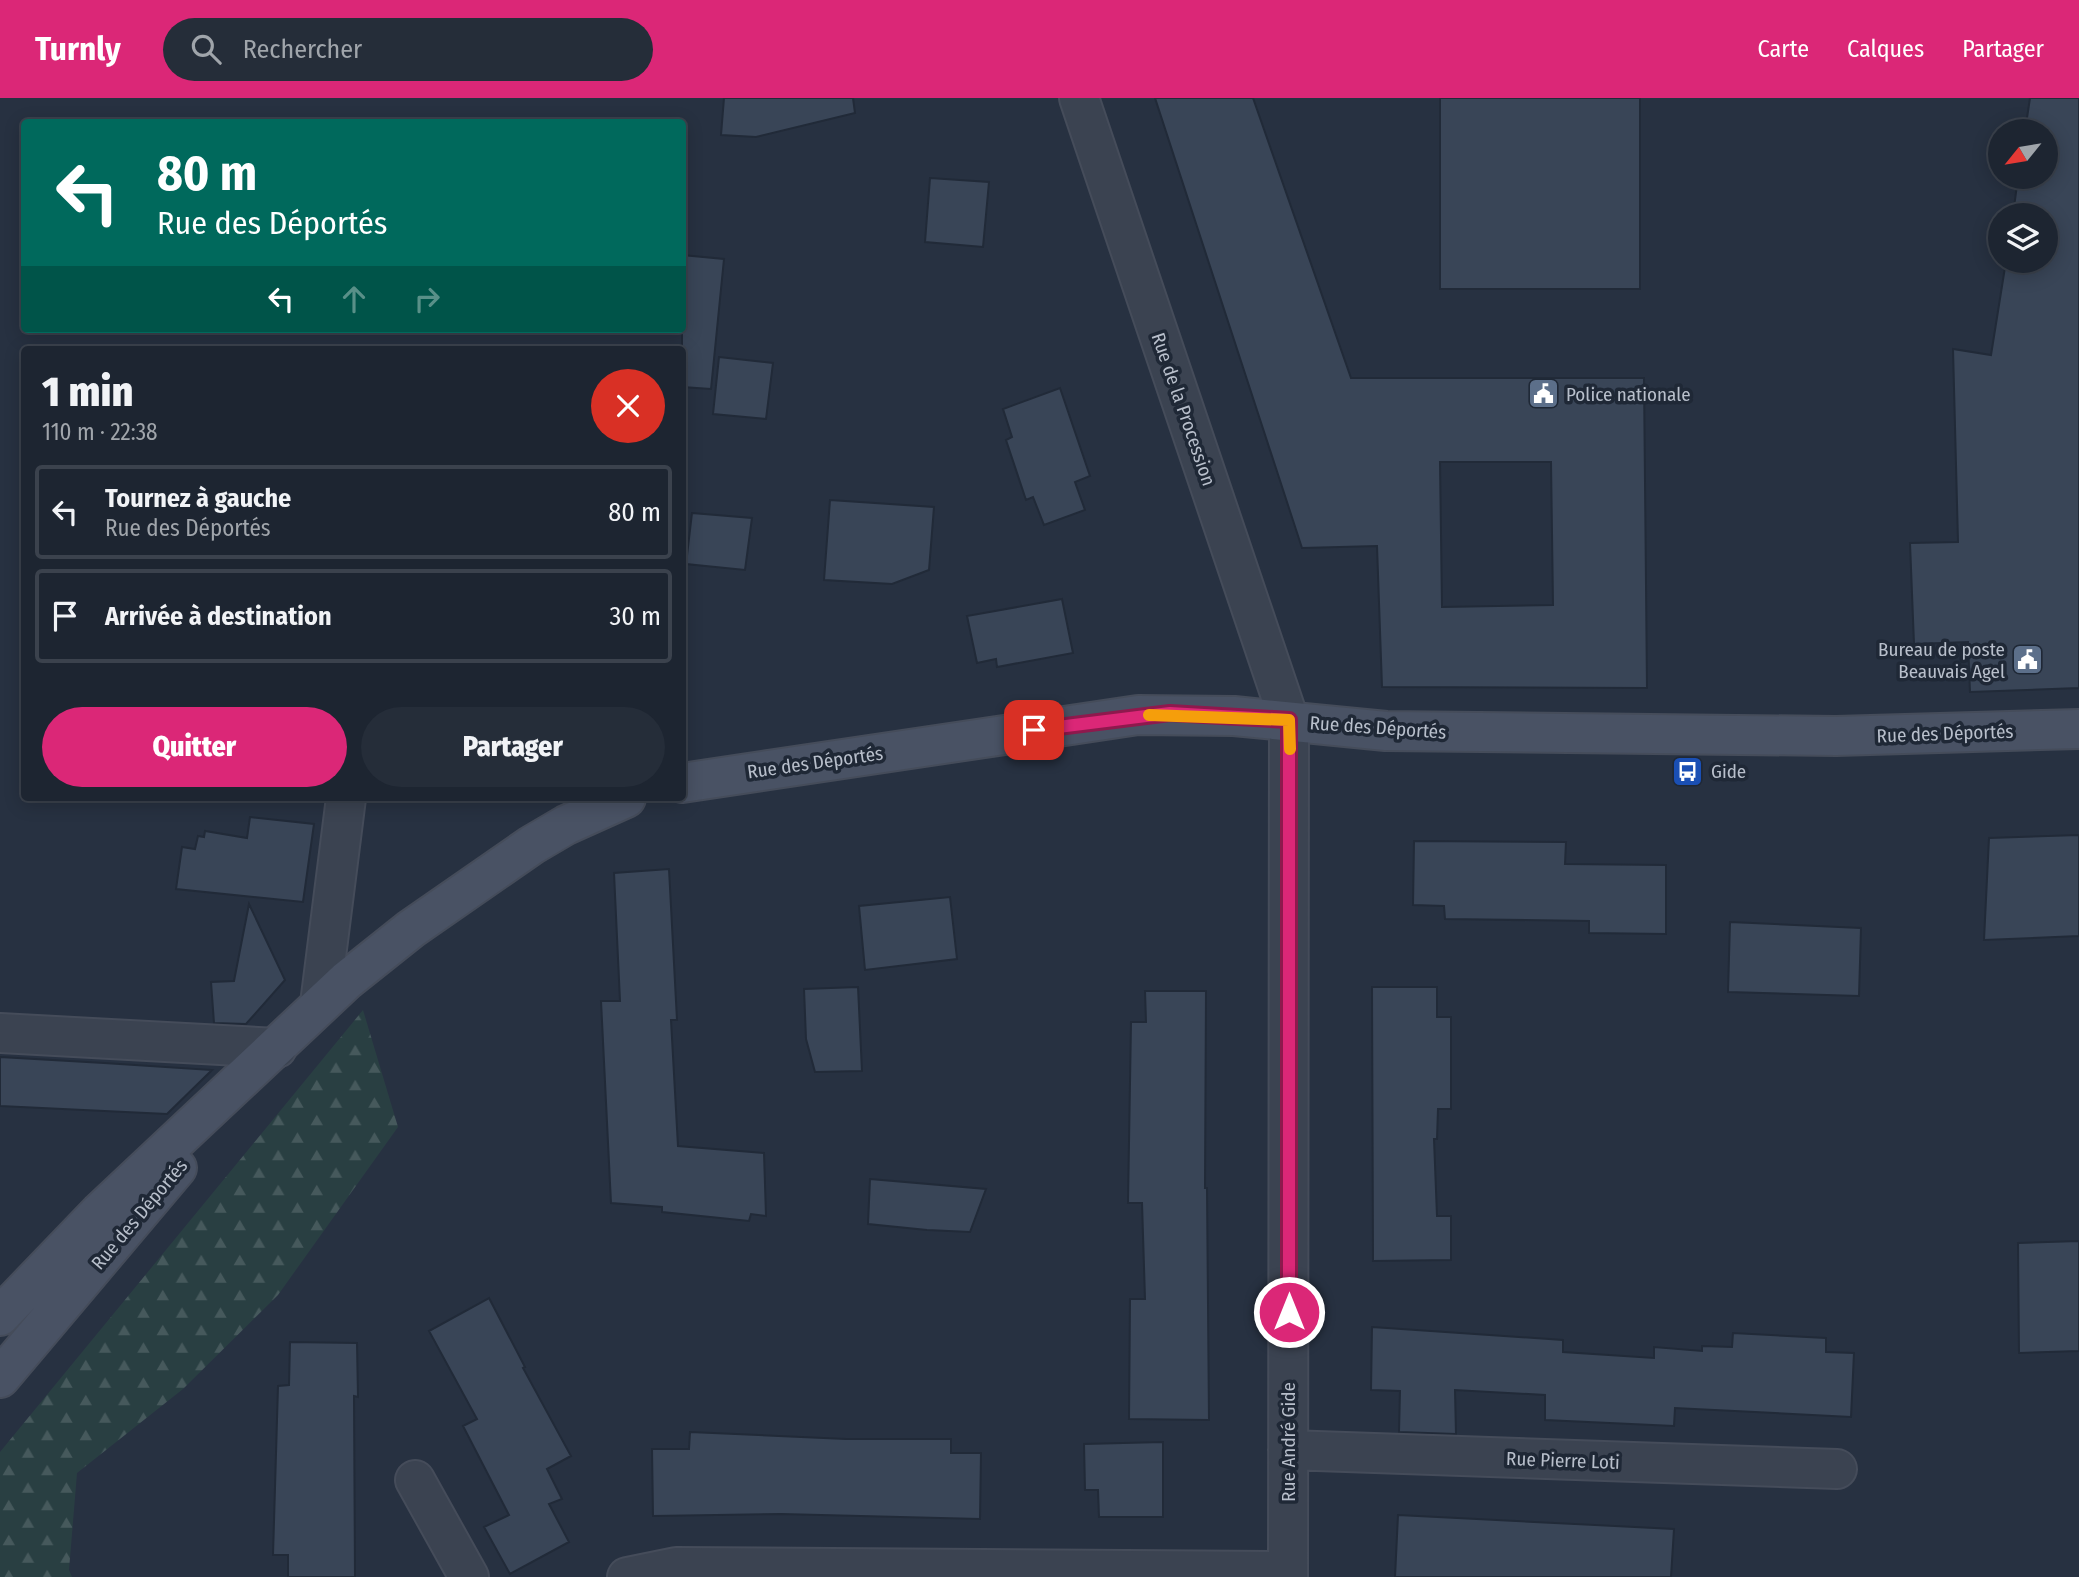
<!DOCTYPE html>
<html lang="fr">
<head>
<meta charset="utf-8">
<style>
	:root { --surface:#1d2531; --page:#252d39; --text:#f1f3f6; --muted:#a0a5ab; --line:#3b424d; --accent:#db2777 }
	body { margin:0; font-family:"Fira Sans Condensed",sans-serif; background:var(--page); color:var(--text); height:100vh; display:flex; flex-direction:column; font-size:26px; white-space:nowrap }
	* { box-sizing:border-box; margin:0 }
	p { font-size:23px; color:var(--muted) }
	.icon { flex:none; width:38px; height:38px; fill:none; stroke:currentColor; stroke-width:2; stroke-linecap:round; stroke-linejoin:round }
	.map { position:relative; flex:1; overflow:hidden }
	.panel { position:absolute; left:21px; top:248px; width:665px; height:455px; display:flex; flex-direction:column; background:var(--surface); border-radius:7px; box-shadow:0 4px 18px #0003,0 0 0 2px var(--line) }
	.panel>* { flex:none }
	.hud { position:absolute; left:21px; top:21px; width:665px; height:214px; border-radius:7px; box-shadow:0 4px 18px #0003,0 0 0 2px var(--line); background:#00695c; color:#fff; overflow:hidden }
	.needle { width:46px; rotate:240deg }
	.tools { position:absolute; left:1988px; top:21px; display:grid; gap:14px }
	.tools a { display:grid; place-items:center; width:70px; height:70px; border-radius:50%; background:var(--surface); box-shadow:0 4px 18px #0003,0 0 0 2px var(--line); font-size:35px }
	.pin { position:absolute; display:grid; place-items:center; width:60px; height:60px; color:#fff; margin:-30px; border-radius:14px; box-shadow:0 4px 10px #0006 }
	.me { position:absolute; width:77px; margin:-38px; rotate:0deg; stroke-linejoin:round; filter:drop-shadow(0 0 5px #0008) }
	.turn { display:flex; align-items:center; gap:24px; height:147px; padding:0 21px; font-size:32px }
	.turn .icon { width:91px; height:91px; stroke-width:2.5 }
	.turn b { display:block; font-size:49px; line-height:60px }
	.lanes { display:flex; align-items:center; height:66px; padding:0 21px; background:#0003; justify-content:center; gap:35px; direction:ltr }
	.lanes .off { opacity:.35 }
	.round { display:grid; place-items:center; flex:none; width:74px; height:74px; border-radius:37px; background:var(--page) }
	.overview { display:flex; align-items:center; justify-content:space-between; height:119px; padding:0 21px }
	h1 { font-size:42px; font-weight:800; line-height:52px }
	.action { display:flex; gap:14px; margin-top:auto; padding:14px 21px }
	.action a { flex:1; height:80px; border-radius:42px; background:var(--accent); color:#fff; font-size:28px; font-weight:800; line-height:80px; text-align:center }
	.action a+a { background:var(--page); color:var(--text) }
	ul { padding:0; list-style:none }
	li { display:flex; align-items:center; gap:21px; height:94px; margin:0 14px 10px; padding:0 7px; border:4px solid var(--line); border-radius:7px }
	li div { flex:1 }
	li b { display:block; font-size:26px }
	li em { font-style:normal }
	header { display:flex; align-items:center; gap:42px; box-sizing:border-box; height:98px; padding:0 35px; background:var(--accent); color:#fff }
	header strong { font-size:33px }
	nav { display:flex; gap:38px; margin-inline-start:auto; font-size:24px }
	.search { width:490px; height:63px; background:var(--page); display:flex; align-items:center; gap:18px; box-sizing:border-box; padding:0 24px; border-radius:38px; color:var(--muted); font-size:26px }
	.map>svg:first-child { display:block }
	.forest { fill:url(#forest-firs) }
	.building { fill:#394557; stroke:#212a38; stroke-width:2; fill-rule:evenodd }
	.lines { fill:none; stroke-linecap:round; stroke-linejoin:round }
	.street-casing { stroke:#454c5a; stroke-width:42 }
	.secondary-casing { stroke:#454c5a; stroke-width:42 }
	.street { stroke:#3b4351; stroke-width:38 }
	.secondary { stroke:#495264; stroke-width:38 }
	.route-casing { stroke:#8e194d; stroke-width:18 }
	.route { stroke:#db2777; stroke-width:12 }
	.slow { stroke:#f59e0b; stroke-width:12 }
	.labels { text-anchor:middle; stroke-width:7; stroke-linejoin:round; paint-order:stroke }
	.poi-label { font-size:19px; fill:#b8bfcb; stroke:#1f2836; text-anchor:start }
	.street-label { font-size:19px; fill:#b8bfcb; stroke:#1f2836 }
</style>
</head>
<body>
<header>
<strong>Turnly</strong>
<div class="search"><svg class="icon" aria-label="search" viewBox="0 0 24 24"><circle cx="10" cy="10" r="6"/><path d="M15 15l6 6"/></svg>Rechercher</div>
<nav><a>Carte</a><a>Calques</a><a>Partager</a></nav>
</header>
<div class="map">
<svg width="2079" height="1479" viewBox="0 0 2079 1479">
	<defs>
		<pattern id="forest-firs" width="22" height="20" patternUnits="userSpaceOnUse" patternTransform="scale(1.75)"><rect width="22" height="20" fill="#293f42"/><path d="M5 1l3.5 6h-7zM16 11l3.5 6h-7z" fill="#46595c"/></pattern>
	</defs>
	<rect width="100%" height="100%" fill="#273141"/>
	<!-- forest -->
	<path class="forest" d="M363,912L398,1029L278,1197L183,1291L77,1375L69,1472L72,1479H0V1354Z"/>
	<!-- building -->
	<path class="building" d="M724,0H853L855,15L756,39L721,37Z
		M1155,0H1253L1351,280H1644L1647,590L1382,589L1377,448L1302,450ZM1440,364H1551L1553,507L1442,509Z
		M1440,0H1640V191H1440Z
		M2030,0H2079V590L1970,594L1968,544L1914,546L1910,445L1958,444L1953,251L1991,257L2006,163H2046V117H2013L2018,79H2046V33H2025Z
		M930,80L989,84L983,149L925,144Z
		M682,157L724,161L711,291L682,289Z
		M719,259L773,265L766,321L713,316Z
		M1060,290L1090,378L1075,384L1085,412L1044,427L1033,399L1026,402L1006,342L1012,339L1003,311Z
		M830,402L934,409L929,472L892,486L824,482Z
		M692,415L752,420L745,472L686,466Z
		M1062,501L1073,555L997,569L996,561L977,565L967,518Z
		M250,719L314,726L303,804L176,791L182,749L195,751L198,738L204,739L205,733L247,740Z
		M2079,737V838L1984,842L1989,740Z
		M1414,743L1566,744L1565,766L1666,767V836L1589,835V823L1445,821L1444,808L1413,807Z
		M669,771L677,922H671L678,1048L764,1055L766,1118L751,1116L749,1123L662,1114V1109L611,1105L601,903H620L614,775Z
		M950,799L957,861L865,872L859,808Z
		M249,806L285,882L246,926L214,925L211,884L234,883Z
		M1730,824L1861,830L1859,898L1728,894Z
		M858,889L862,973L815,974L806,941L804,891Z
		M1372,889H1437V919H1451V1011H1438L1437,1041H1434L1437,1118H1451V1162L1373,1163Z
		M1145,893H1206L1205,1090H1207L1209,1322L1129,1321L1130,1201H1145L1142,1105H1128L1131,924H1146Z
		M0,959L104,965L212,972L167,1016L0,1008Z
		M870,1081L986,1091L970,1134L927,1132L868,1126Z
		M2079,1143V1253L2019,1255L2018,1145Z
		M489,1200L525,1269L523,1270L571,1358L547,1371L562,1401L549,1406L569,1444L510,1476L484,1429L509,1417L463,1328L477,1321L429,1233Z
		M1372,1229L1563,1242V1254L1654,1260V1249L1702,1253V1248L1732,1249L1733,1235L1826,1240V1254L1854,1255L1851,1319L1675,1310L1674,1328L1545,1322V1297L1455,1292L1456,1336L1399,1334L1400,1293L1371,1292Z
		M290,1244L357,1245L358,1299L354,1298L355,1479H288V1457H273L278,1288L289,1287Z
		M690,1334L846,1341H951V1355H981L980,1421L781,1416L653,1418L652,1351H689Z
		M1163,1344V1419H1099L1098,1392H1085L1084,1346Z
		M1398,1417L1674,1431L1671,1479H1395Z"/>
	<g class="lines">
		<defs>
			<path id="street" d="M1079,0L1289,622L1288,1479
				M320,906L346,700
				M0,935L277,950
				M1288,1352L1837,1371
				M415,1382L469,1479
				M627,1479L676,1469L1288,1473"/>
			<path id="secondary" d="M682,685L1138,617L1234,618L1386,633L1836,638L2079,631
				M0,1218L100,1114L347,882L411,831L532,747L566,727L626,700
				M0,1280L177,1070"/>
		</defs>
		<!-- street casing -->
		<use href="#street" class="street-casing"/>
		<!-- secondary casing -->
		<use href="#secondary" class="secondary-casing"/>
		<!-- street -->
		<use href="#street" class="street"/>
		<!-- secondary -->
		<use href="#secondary" class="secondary"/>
	</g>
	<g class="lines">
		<defs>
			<path id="route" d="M1034,632L1170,615L1289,622V1214"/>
		</defs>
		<!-- route casing -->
		<use href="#route" class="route-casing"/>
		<!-- route -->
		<use href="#route" class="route"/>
		<!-- slow -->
		<path class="slow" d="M1149,617L1289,622L1290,651"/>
	</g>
	<!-- icons -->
	<defs>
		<symbol id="civic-square" viewBox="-11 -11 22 22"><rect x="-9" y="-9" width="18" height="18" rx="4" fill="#5c6f8a" stroke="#1f2836"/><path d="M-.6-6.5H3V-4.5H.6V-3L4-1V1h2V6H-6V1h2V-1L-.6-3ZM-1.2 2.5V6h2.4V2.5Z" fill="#fff"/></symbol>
		<symbol id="bus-square" viewBox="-11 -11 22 22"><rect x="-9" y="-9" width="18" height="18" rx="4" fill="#1a4fb4" stroke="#1f2836"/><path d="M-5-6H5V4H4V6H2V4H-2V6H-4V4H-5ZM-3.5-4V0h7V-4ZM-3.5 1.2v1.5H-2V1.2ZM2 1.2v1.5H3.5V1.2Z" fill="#fff"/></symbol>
	</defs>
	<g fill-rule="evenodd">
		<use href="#civic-square" x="1526" y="278" width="35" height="35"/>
		<use href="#civic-square" x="2010" y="544" width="35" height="35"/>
		<use href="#bus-square" x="1670" y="656" width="35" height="35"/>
	</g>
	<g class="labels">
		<!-- poi labels -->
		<g class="poi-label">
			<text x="1566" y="303">Police nationale</text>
			<text x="2005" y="558" text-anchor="end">Bureau de poste<tspan x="2005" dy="22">Beauvais Agel</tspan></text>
			<text x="1711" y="680">Gide</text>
		</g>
		<!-- street labels -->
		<g class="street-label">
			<text transform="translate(1184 311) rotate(71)" y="7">Rue de la Procession</text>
			<text transform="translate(1378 629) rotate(4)" y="7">Rue des Déportés</text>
			<text transform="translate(1945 635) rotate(-2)" y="7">Rue des Déportés</text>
			<text transform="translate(815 664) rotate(-8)" y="7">Rue des Déportés</text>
			<text transform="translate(139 1116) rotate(-50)" y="7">Rue des Déportés</text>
			<text transform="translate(1288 1344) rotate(-90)" y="7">Rue André Gide</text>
			<text transform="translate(1563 1362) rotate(2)" y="7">Rue Pierre Loti</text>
		</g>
	</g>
</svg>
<div class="tools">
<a><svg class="needle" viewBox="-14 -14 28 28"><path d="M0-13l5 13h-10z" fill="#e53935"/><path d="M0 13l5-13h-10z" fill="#a0a5ab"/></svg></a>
<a><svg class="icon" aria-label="layers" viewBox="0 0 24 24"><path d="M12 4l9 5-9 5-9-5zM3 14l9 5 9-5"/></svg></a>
</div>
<div class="pin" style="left:1034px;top:632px;background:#d93025"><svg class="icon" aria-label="arrive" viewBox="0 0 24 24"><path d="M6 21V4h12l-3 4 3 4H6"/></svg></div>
<svg class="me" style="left:1289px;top:1214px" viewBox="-20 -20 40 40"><circle r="17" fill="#db2777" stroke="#fff" stroke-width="3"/><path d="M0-11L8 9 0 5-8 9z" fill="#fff"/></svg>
<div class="hud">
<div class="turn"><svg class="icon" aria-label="left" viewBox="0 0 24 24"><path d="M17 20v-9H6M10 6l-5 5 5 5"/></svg><div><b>80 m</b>Rue des Déportés</div></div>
<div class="lanes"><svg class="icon" aria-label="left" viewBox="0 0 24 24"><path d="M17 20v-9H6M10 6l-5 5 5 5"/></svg><svg class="icon off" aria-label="ahead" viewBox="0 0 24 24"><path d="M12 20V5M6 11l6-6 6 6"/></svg><svg class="icon off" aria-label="right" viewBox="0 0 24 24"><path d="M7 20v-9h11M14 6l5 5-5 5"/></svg></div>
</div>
<section class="panel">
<div class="overview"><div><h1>1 min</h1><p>110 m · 22:38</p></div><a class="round" style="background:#d93025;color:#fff"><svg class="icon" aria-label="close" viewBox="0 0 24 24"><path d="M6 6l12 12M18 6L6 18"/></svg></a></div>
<ul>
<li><svg class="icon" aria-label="left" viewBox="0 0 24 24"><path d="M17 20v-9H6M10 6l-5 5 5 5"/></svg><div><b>Tournez à gauche</b><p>Rue des Déportés</p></div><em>80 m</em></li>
<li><svg class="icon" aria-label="arrive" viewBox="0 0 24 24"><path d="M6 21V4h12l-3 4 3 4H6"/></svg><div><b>Arrivée à destination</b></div><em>30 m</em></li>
</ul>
<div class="action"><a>Quitter</a><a>Partager</a></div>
</section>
</div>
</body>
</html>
